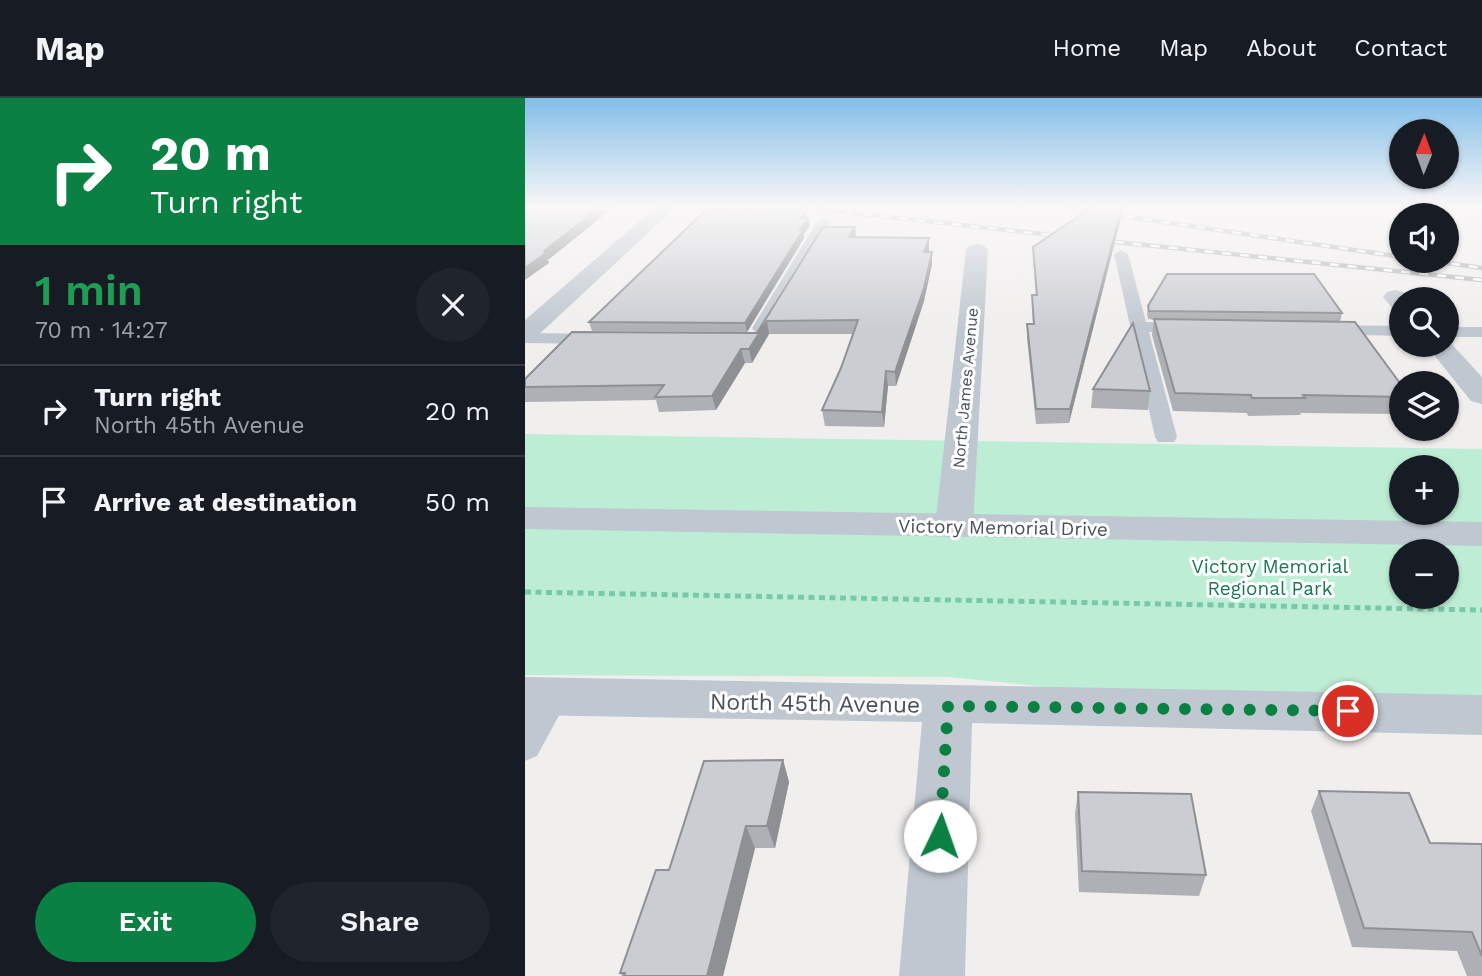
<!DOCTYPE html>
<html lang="en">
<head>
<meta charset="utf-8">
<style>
	:root { --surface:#171b24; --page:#20242c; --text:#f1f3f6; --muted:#9ea1a6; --line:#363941; --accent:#0b8043 }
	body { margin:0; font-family:"Work Sans",sans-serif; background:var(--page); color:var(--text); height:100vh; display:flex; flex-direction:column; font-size:26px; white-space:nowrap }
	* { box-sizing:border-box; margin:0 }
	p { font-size:23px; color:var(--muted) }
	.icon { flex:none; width:38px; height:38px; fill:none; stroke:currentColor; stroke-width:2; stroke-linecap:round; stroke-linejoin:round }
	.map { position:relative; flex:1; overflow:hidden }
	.sheet { display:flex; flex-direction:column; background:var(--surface); width:525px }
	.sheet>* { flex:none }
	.top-card { background:#0b8043; color:#fff; overflow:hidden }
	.needle { width:46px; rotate:1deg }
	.tools { position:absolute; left:864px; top:21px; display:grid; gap:14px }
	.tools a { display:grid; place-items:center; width:70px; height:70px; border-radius:50%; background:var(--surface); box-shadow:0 2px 5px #0004; font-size:35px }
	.pin { position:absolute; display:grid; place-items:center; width:60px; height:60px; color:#fff; margin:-30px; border:4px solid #fff; border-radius:50%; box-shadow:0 2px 7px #0007 }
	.me { position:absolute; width:77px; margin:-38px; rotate:3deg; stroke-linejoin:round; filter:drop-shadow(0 0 5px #0008) }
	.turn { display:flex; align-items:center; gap:24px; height:147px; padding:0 35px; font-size:32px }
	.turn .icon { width:91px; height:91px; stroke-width:2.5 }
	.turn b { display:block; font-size:49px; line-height:60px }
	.round { display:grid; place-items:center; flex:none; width:74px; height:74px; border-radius:37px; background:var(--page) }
	.overview { display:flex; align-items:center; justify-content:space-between; height:119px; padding:0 35px }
	h1 { font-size:42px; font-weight:600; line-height:52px; color:#1e9e55 }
	.action { display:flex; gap:14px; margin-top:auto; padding:14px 35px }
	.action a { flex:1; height:80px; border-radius:42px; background:var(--accent); color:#fff; font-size:28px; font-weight:600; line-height:80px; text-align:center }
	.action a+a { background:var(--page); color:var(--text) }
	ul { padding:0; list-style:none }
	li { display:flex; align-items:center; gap:21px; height:91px; padding:0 35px; border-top:2px solid var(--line) }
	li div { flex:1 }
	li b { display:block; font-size:26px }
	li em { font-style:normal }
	header { display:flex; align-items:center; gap:42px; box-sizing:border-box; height:98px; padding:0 35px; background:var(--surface); border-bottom:2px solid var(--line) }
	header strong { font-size:33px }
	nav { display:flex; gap:38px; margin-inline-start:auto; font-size:24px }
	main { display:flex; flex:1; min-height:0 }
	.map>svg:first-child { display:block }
	.green { fill:#bdedd4; fill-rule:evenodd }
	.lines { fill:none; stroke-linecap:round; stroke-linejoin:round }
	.path { stroke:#77caa8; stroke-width:5; stroke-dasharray:6 4.5; stroke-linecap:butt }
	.service { fill:#bfc7d0; fill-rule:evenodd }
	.minor { fill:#bfc7d0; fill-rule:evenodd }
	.tertiary { fill:#bfc7d0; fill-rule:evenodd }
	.rail-casing { stroke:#b0b3b8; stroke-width:4.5 }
	.rail { stroke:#fff; stroke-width:2.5; stroke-dasharray:9; stroke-linecap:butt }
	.wall { fill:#afb0b5 }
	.shaded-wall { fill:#8e9094 }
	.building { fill:#cbcdd3; stroke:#8e9094; stroke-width:2 }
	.route { stroke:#0b8043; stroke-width:12; stroke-dasharray:0 21.6 }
	.labels { text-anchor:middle; stroke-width:6; stroke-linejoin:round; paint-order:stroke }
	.far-street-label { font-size:16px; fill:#47505b; stroke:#fff }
	.street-label { font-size:19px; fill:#47505b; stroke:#fff }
	.park-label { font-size:19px; fill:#1a7952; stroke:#fff }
	.near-street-label { font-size:23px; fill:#47505b; stroke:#fff }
</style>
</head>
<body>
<header>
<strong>Map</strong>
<nav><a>Home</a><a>Map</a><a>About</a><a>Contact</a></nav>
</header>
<main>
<section class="sheet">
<div class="top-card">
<div class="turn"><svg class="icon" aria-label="right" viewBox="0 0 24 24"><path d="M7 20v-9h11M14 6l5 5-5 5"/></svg><div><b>20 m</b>Turn right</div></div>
</div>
<div class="overview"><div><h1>1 min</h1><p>70 m · 14:27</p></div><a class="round"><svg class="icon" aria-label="close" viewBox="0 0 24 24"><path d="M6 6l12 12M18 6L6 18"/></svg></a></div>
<ul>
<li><svg class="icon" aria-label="right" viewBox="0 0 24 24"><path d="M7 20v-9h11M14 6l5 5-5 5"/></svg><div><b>Turn right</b><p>North 45th Avenue</p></div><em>20 m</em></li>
<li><svg class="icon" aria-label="arrive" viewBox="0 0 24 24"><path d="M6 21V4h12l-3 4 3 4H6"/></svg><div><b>Arrive at destination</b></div><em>50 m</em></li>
</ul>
<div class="action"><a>Exit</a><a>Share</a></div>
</section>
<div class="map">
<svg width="957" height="878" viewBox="0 0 957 878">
	<rect width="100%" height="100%" fill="#f1eeee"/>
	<!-- green -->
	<path class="green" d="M0,336L957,351V612L743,611L424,579L0,577ZM877,369H922V415H877ZM877,453H922V499H877Z"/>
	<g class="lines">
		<!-- path -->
		<path class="path" d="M0,494L957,512"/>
		<!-- service -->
		<path class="service" d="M299,120L306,124L245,230L242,234H230L227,230L292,124Z
			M596,152L603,156L621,224L665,225L674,230L665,235L624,234L652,339L649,344H633L630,339L589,156Z
			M801,227L877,228V238L795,236L792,232Z
			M922,229H957V239H922Z
			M0,235L74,236L83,241L74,246L0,245Z
			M28,586L40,590L44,599L12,658L0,663V617L16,590Z"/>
		<!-- minor -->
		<path class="minor" d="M132,108L151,109L9,241L0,243V222Z
			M452,146L459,148L463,152L448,429L442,437L429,441L416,437L410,429L441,152L445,148Z
			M870,192L878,194L886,201H877V213L868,211L858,199L862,194Z
			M922,241L957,279V306L946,303L901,247H922Z
			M0,579L957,597V637L447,625L440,878H374L397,624L0,617Z"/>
		<!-- tertiary -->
		<path class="tertiary" d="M0,409L957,424V448L0,431Z"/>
		<defs>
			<path id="rail" d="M266,108L544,139
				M529,108L877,159
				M953,108L957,109
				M572,142L957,182
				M908,163L957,170"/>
		</defs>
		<!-- rail casing -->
		<use href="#rail" class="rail-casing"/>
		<!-- rail -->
		<use href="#rail" class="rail"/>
	</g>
	<!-- wall -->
	<path class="wall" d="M569,108H599L544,325L511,326L502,240V226H508L507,197H511L508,160V149Z
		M282,120H283L285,128L279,136V140L222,234L67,233L64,224Z
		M298,129H330L331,139L404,140V154L407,166L399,203L371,288H363L359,329L300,328L297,312L316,270L328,236H244L227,265H220L191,312L134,314L131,302L0,304V281L232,235Z
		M623,208L817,215L815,224L877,288V316L776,315L775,317L723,318L722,315L648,313L627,237L629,222L623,221L622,216Z
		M568,291L625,293L623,312L566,310Z
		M258,662L264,684L250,750H230L198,878H97L95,875L144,772Z
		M794,693L905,745L957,746V878H942L932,853L827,849L786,713Z
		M553,694L681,777L674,798L554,794L550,716Z"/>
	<!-- shaded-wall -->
	<path class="shaded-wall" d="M77,108H89V109L23,162L24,165L0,182V170L19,153Z
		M597,108H599L544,325L545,311Z
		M281,113L282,120H275Z
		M283,120L285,128L279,136V140L222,234L220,225L275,132Z
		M330,129L331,140L324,139Z
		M404,140V152L400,166L399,154Z
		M407,154V166L399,203L371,288L370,274Z
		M242,223L244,236L227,265L224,251Z
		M216,251L220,265L191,312L187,298Z
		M361,273L363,288L359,329L357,314Z
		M258,662L264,684L250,750L242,728Z
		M221,728L230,750L198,878H182Z"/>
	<!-- building -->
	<path class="building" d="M0,108H77L19,153L21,155L0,170Z
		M569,108H597L545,311H511L502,226H509L507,197H512L508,149Z
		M182,111L281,113L275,120H283L275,132H278L220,225L64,224Z
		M298,129H330L324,139L404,140L399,154H407L399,190L370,274L361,273L357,314L297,312L316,270L333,222L242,223L224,251H216L187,298L130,299L139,287L0,289V281L47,234L232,235Z
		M642,176H789L817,215L624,213L623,208Z
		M629,221L830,224L877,288V299L778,297L780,300H727L726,297L650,295Z
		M608,225L625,293L568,291Z
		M258,662L242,728H221L182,878H99L100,875H95L131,772H144L179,663Z
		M794,693L884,695L905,745L957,746V858L947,834L839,830Z
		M553,694L666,696L681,777L557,773Z"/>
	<!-- sky -->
	<linearGradient id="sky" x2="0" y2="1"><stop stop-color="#83bee8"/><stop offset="0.47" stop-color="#f9f7f7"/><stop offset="1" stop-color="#f9f7f7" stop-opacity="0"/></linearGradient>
	<rect width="957" height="231" fill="url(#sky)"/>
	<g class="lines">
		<!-- route -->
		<path class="route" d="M415,738L423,608L823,613"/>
	</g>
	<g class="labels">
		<!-- far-street labels -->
		<g class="far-street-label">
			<text transform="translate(440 290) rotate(-85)" y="6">North James Avenue</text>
		</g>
		<!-- street labels -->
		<g class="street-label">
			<text transform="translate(478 429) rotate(1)" y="7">Victory Memorial Drive</text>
		</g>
		<!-- park labels -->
		<g class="park-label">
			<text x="745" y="475">Victory Memorial<tspan x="745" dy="22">Regional Park</tspan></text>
		</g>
		<!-- near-street labels -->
		<g class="near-street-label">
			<text transform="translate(290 605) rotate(1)" y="8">North 45th Avenue</text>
		</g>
	</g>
</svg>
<div class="tools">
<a><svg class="needle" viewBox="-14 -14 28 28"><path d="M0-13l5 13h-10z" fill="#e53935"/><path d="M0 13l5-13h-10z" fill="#9ea1a6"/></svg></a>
<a><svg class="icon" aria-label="sound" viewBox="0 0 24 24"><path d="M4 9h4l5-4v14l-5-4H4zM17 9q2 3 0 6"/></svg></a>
<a><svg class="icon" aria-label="search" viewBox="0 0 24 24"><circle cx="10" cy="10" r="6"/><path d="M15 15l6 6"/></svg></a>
<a><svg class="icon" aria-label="layers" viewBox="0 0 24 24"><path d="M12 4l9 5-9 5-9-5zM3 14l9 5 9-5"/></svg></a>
<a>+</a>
<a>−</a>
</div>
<div class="pin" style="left:823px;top:613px;background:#d93025"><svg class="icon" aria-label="arrive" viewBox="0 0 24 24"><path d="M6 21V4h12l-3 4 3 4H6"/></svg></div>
<svg class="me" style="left:415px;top:738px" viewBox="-20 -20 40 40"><circle r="19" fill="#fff"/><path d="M0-13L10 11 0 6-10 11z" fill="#0b8043"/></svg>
</div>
</main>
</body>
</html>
